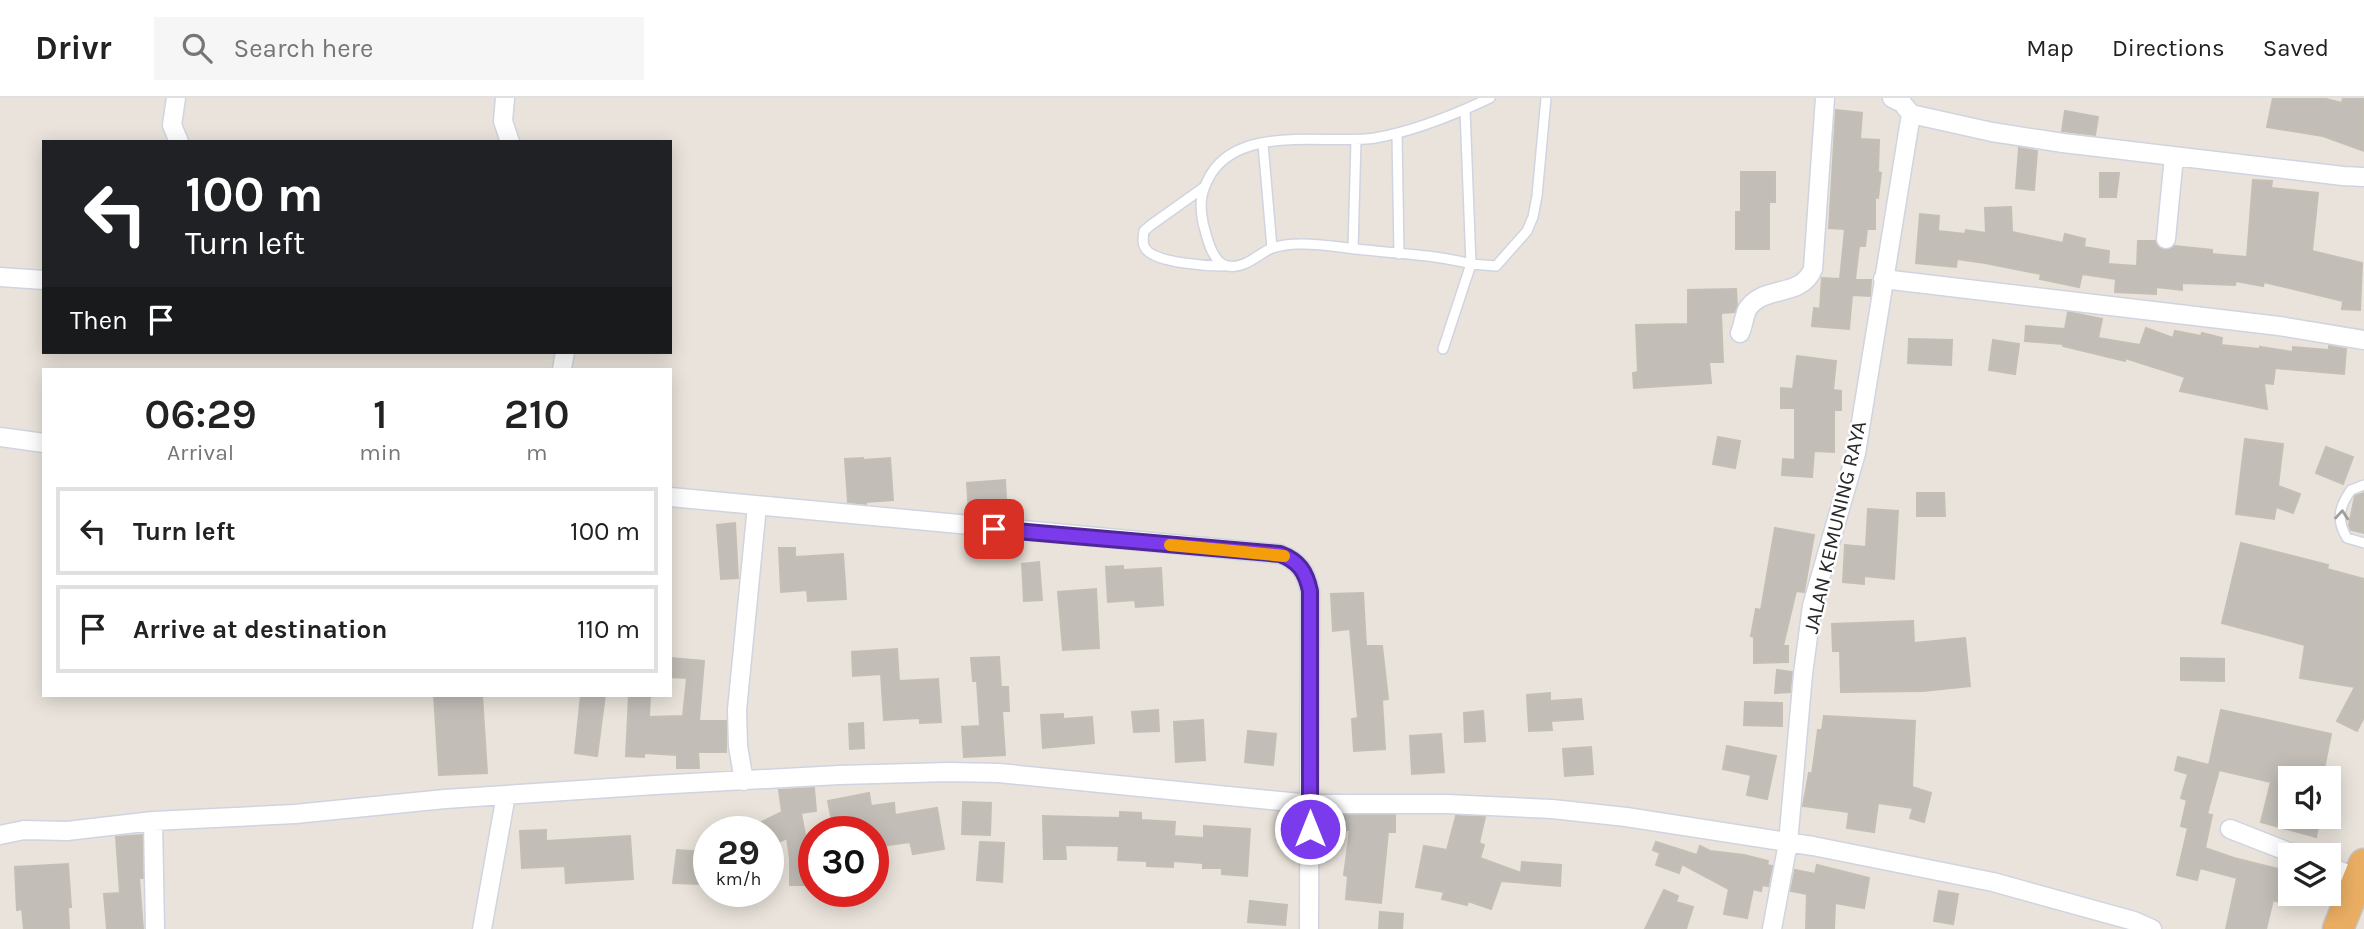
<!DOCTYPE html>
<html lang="en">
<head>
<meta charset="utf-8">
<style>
	:root { --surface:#fff; --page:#f6f6f6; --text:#222; --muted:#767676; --line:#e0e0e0 }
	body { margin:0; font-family:Karla,sans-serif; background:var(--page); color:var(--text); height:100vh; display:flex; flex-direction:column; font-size:26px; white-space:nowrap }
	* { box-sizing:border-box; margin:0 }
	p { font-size:23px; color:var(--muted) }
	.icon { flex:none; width:38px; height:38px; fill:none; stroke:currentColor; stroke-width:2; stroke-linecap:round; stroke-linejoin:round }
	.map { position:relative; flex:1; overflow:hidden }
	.sheet { position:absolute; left:42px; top:270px; width:630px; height:329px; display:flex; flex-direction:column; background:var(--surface); border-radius:0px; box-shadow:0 4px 18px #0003 }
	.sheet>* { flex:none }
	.guide { position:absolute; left:42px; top:42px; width:630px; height:214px; border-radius:0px; box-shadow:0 4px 18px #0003; background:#202124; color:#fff; overflow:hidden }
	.controls { position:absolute; left:2278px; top:668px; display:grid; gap:14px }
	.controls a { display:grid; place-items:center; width:63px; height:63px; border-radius:0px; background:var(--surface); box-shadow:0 4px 18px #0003; font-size:35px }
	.speed { position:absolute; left:693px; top:718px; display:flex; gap:14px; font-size:35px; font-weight:700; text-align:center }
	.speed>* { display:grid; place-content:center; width:91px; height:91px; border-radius:50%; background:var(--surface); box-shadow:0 4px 18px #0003; line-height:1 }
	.speed small { font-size:18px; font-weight:400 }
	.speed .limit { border:10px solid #d22; background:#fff; color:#111 }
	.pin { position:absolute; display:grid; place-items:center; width:60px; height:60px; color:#fff; margin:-30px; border-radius:14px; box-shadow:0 4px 10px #0006 }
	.me { position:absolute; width:77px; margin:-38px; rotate:0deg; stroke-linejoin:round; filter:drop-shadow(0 0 5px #0008) }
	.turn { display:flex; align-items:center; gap:24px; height:147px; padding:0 28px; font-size:32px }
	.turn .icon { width:91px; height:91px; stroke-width:2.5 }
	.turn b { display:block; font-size:49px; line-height:60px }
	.then { display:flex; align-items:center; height:66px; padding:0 28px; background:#0003; gap:14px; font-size:26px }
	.eta { display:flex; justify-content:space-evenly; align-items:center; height:119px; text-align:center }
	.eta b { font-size:42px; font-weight:600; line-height:49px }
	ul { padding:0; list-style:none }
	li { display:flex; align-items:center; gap:21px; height:88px; margin:0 14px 10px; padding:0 14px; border:4px solid var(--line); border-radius:0px }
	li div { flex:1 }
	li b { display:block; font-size:26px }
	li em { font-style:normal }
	header { display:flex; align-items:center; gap:42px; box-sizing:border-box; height:98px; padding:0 35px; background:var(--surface); border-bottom:2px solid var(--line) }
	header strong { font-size:33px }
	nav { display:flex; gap:38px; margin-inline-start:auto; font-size:24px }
	.search { width:490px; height:63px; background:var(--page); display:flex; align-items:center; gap:18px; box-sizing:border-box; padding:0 24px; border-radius:0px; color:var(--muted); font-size:26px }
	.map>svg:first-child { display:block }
	.building { fill:#c2bdb7; stroke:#c4bfb5; stroke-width:2 }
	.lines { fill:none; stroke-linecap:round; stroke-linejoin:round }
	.service-casing { stroke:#d0d4e0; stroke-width:12 }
	.minor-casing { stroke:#d0d4e0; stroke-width:21 }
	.trunk-casing { stroke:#c3c3c3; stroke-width:33 }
	.service { stroke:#fff; stroke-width:9 }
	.minor { stroke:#fff; stroke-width:18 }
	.trunk { stroke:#eaae63; stroke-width:30 }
	.oneway { stroke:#9e9e9e }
	.route-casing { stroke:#51269a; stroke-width:18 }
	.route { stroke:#7c3aed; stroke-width:12 }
	.slow { stroke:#f59e0b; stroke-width:12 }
	.labels { text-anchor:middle; stroke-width:5; stroke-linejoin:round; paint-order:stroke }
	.street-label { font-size:21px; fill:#282828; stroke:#fff }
</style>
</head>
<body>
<header>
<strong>Drivr</strong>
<div class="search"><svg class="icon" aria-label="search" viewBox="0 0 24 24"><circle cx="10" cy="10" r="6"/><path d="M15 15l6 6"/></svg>Search here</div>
<nav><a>Map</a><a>Directions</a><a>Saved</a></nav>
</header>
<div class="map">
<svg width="2364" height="831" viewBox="0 0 2364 831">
	<rect width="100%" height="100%" fill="#e9e3db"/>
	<!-- building -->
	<path class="building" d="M2273,0H2322L2342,5L2343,0H2364V53L2323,38L2267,29Z
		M1836,12L1862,15L1860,41L1879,42L1878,74L1881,75L1878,100L1875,99V131H1867L1865,148H1859L1855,182H1871L1870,198L1852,197L1849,231L1812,228L1814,210L1820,211L1822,180L1840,181L1845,131L1829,130Z
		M2065,13L2098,19L2095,37L2062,33Z
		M2019,50L2037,53L2034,92L2016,90Z
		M1741,74H1775V104H1769V151H1736V114H1741Z
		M2100,75H2119L2116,99H2100Z
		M2253,82L2272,83L2271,90L2318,95L2312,153L2362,165L2360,212L2342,211L2343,203L2264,184L2263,188L2236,183L2235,187L2182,185V192L2156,189V196L2136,195L2115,194L2116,181L2082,176L2079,189L2040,181L2041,176L1985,165L1957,161L1956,169L1916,165L1920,116L1939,118L1938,133L1965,136L1966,132L1986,135L1985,110L2011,109L2012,134L2063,145L2065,136L2085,141L2084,149L2109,153L2108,166L2137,168L2138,143H2155L2159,150L2164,152L2175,148L2212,152V156L2247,159Z
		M1736,191L1737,208L1734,214L1721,215L1723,264H1709L1711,285L1634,290L1633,275L1638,274L1636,227L1688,226V192Z
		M2068,214L2102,221L2098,240L2140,247L2146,230L2173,240L2175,233L2201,238L2202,235L2222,240L2221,247L2260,251V249L2293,254V249L2329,252V248L2346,251L2344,276L2275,270L2273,286L2264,285L2267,311L2180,293L2185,279L2125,260V263L2063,248V246L2025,243L2026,228L2065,231Z
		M1909,241L1952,242L1951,267L1908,265Z
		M1993,242L2019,246L2015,276L1989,272Z
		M1797,258L1836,263L1833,292L1841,293V312H1834V354L1814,353L1812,379L1782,377L1783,361L1795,362V310H1781V290L1793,291Z
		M1718,339L1740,343L1735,370L1713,366Z
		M2245,341L2283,346L2278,388L2300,396L2293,415L2276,409L2274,421L2236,416Z
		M2326,349L2353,359L2343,386L2316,375Z
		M863,360V362L890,360L893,402L866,404V406L848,404L845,361Z
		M1005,382L1007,417L969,416L967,385Z
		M1917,395H1944L1945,418H1917Z
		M2364,395V435L2351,432L2349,427L2355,398Z
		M1868,411L1898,413L1894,481L1864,478V486L1843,484L1845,447L1866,449Z
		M735,425L738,480L721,481L717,427Z
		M1775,430L1814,437L1804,494L1796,493L1783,548H1788V564L1754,565V539L1751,538L1756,511L1761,512Z
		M2241,445L2328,467L2327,471L2364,481V619L2357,633L2337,623L2355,589L2300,580L2305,547L2222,525Z
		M779,450H795V459L843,456L846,501L808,503L807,492L781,494Z
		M1039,464L1042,502L1024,503L1022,466Z
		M1123,468V472L1161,470L1163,507L1136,509L1135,502L1108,504L1106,469Z
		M1096,491L1099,550L1063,552L1058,494Z
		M1363,495L1366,548H1382L1388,601L1382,602L1385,651L1354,653L1352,621L1358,620L1350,531L1333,533L1331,496Z
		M1913,523L1914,545L1965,540L1970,588L1923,593L1841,594L1840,553H1833L1832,526Z
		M897,551L899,583L938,581L941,624L920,625V620L884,622L881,576L853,578L852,554Z
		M999,559L1001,589H1008L1009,613H1002L1005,657L964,659L962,629L980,628L977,583H973L971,560Z
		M670,560L704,563L699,623H726V654H698L699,670H677V657L644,655V659L626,658L629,597H650L649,619L683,618L687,580L670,579Z
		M2181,560L2224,561V583L2181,582Z
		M1777,572L1792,574L1790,594L1775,595Z
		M1550,595V603L1581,601L1583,621L1551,623L1552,632L1529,633L1527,597Z
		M434,597H482L487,675L439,677Z
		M581,597H605L597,658L575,655Z
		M1745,604L1782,605V628L1744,627Z
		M1158,612L1159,633L1134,634L1132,614Z
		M2221,612L2331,636L2322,681H2291V719H2320L2316,739L2261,724L2271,684L2219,672L2207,716L2212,717L2205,750L2234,760L2286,773L2279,804L2273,802L2266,831H2226L2237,780L2200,770L2197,782L2177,777L2188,730L2181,728L2187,702L2181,700L2188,676L2175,672L2178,659L2209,667Z
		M1483,613L1485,643L1465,644L1464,615Z
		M1063,616V621L1092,619L1094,645L1043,650L1041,617Z
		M1824,618L1915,623L1912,689L1931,695L1924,724L1910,720L1913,710L1878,705L1874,734L1847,730L1849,714L1803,708L1809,675L1812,676L1818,632H1822Z
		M1203,622L1205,662L1176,664L1174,624Z
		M863,625L864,650L850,651L849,626Z
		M1248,633L1276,636L1273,667L1245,664Z
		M1441,636L1444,674L1412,676L1410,638Z
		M1727,648L1776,658L1767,701L1747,697L1751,677L1723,671Z
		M1591,649L1593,676L1565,678L1563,651Z
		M814,690L816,713L801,715L810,764L809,787H790V761L787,740L768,749V733H743L782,714L779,692Z
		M869,695L871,708L894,705L895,717L937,710L944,751L913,756L910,744L873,749V733H834L828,703Z
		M963,704L991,705L990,737L962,736Z
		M1120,714L1141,715V722L1175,724L1174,738L1204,740V728L1250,731L1247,778L1222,776V770H1203V765L1173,763V769L1147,768V763L1118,762L1119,748L1065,747L1066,761H1044L1043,718L1120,720Z
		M1334,717H1395V734H1388L1381,805L1346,801L1348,778L1344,777L1350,732H1333Z
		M1456,718L1485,719L1479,745L1484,747L1480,760L1521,775L1522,764L1561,767L1560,788L1501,783L1491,811L1468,803L1467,807L1442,801L1444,794L1416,789L1424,748L1447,752Z
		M546,732V743L630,738L633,781L566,785L565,768L522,770L520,733Z
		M142,737L143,780H139L143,831H107L104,796L120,795L116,739Z
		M980,744L1004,745L1002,784L977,782Z
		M1656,744L1697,757L1700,748L1710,753L1744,757L1768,763L1767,767L1772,768L1768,788L1762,787L1761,793L1753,791L1747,820L1724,816L1729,791L1682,766L1679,775L1656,767L1660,755L1653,752Z
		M677,752L706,754L704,786L673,785Z
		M68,766L71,809H68L69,831H24L22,811L17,812L15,769Z
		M1817,767L1869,780L1864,810L1835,805L1834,831H1806L1807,796L1791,793L1795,772L1815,776Z
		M1664,792L1678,798L1676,804L1693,809L1686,831H1645Z
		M1939,793L1958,796L1953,826L1934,823Z
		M1250,803L1287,807L1285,827L1248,824Z
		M1380,814L1403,816L1402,831H1379Z"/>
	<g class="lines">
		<defs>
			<path id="service" d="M1465,12L1471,166L1496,168L1527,133L1533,119L1537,98L1546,0
				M1397,36L1399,156
				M1263,46L1272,150
				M1203,90L1151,127L1144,133C1143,139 1142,145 1145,150C1154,165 1207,168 1224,168
				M1353,151L1356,42
				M1443,251L1471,166C1437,157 1402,156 1366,152C1344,150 1320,145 1298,146C1290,146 1279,148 1272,150C1258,156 1245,171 1228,168C1212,166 1207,139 1203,125C1199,105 1201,93 1211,76C1242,26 1327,47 1375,40C1415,33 1454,17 1490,0
				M2364,387L2351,392C2339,409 2336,422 2347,440L2364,445"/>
			<path id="minor" d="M176,0L172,27L179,44
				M505,0L503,23L510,44
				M1911,16L1992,34L2063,45L2343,78L2364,79
				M2166,141L2174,58
				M0,179L44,182
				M1883,181L2279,228L2364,242
				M1740,235C1743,228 1744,219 1747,212C1762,186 1801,201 1813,171L1825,0
				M562,271L565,254
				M0,339L44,345
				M670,399L1280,456C1299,463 1306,474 1310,493L1309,831
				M744,683L738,648L737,612L757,408
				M153,723L155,831
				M2230,731L2299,758
				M0,737L24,732L67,733L153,723L295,716L445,701L655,687L839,677L949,674L999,675L1310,706H1447L1552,711L1626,719L1813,748L1993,784L2134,823L2152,831
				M2329,769L2358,780
				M482,831L506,697
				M1772,831L1788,745L1803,576L1812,508L1856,355L1911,16L1902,5L1892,0"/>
			<path id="trunk" d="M2338,831L2364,766"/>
		</defs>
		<!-- service casing -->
		<use href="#service" class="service-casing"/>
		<!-- minor casing -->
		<use href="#minor" class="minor-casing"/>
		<!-- trunk casing -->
		<use href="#trunk" class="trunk-casing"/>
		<!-- service -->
		<use href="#service" class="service"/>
		<!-- minor -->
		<use href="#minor" class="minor"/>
		<!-- trunk -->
		<use href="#trunk" class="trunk"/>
	</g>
	<!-- one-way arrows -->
	<defs><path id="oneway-chevron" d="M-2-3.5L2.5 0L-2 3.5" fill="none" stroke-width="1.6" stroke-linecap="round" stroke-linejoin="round" transform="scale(1.75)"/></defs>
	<use class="oneway" href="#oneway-chevron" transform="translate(2342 417) rotate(-85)"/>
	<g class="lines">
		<defs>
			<path id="route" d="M994,431L1280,456C1299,463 1306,474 1310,493V731"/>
		</defs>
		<!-- route casing -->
		<use href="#route" class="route-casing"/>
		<!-- route -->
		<use href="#route" class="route"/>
		<!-- slow -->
		<path class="slow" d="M1170,447L1284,458"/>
	</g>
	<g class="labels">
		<!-- street labels -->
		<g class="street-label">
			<text transform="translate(1835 429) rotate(-77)" y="7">JALAN KEMUNING RAYA</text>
		</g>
	</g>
</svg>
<div class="controls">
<a><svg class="icon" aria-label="sound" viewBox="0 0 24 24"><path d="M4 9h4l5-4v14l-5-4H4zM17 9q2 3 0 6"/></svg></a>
<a><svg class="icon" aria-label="layers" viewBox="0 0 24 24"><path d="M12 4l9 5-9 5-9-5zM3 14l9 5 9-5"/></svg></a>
</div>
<div class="speed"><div>29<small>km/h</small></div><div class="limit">30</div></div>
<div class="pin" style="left:994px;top:431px;background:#d93025"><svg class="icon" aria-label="arrive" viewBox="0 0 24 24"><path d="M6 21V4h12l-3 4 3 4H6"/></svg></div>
<svg class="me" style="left:1310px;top:731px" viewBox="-20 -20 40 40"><circle r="17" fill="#7c3aed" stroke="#fff" stroke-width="3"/><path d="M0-11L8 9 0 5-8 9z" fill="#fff"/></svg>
<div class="guide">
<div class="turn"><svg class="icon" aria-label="left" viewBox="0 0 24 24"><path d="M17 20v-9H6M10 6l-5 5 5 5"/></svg><div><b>100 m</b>Turn left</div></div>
<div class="then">Then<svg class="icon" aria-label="arrive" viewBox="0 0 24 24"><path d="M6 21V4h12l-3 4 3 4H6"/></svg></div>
</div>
<section class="sheet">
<div class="eta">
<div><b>06:29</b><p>Arrival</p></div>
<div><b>1</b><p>min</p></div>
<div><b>210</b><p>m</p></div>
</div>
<ul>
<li><svg class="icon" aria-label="left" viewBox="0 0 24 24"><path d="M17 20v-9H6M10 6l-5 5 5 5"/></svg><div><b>Turn left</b></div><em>100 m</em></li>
<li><svg class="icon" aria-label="arrive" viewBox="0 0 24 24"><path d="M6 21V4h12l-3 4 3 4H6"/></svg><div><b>Arrive at destination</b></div><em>110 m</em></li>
</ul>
</section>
</div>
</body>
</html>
